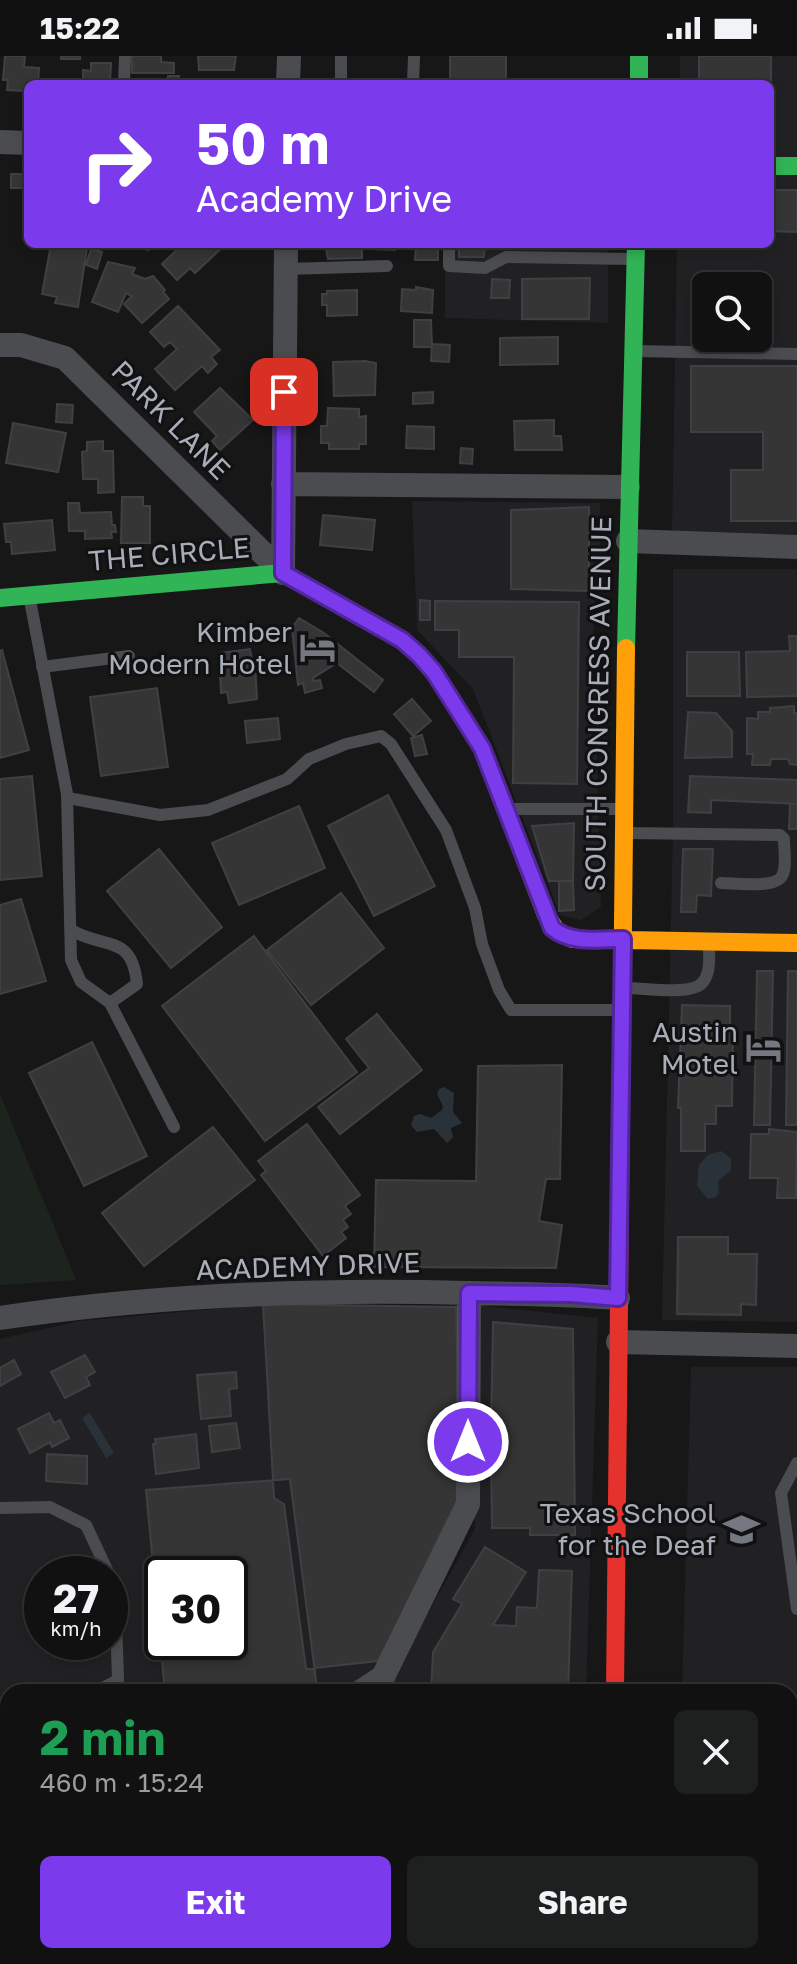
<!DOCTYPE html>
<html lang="en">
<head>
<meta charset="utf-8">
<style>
	:root { --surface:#111; --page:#1e1f1f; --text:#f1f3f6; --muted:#9c9d9f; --line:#303131; --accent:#7c3aed }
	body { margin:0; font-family:"Golos Text",sans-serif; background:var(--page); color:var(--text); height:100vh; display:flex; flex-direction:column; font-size:30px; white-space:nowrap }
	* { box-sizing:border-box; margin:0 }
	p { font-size:26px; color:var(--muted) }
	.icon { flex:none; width:44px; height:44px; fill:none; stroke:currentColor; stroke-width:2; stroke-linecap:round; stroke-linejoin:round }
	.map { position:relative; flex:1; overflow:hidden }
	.drawer { position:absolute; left:0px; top:1628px; width:798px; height:280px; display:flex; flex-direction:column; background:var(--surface); border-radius:24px 24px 0 0; box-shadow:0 4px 12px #0003,0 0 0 2px var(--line) }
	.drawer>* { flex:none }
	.banner { position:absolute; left:24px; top:24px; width:750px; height:168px; border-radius:12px; box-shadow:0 4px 12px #0003,0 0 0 2px var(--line); background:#7c3aed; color:#fff; overflow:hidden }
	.fabs { position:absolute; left:692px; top:216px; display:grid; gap:16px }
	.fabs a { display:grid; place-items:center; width:80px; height:80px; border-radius:12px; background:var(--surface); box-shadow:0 4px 12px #0003,0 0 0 2px var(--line); font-size:40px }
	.speed { position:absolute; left:24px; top:1500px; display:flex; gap:16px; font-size:40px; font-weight:700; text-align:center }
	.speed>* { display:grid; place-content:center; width:104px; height:104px; border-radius:50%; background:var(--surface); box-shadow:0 4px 12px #0003,0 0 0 2px var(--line); line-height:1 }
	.speed small { font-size:20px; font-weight:400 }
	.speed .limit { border:4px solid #111; border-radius:12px; background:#fff; color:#111 }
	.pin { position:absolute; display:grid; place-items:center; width:68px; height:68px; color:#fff; margin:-34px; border-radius:16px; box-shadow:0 4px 12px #0006 }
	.me { position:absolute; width:88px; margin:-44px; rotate:0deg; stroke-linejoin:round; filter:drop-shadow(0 0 6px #0008) }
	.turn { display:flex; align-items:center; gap:28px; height:168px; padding:0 40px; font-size:36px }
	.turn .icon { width:104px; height:104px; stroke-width:2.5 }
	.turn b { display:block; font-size:56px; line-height:68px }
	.round { display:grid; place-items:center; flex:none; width:84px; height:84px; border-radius:12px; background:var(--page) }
	.summary { display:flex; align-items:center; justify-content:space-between; height:136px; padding:0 40px }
	h1 { font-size:48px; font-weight:700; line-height:60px; color:#1e9e55 }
	.cta { display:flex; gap:16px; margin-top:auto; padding:16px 40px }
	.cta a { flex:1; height:92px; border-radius:12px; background:var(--accent); color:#fff; font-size:32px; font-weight:700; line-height:92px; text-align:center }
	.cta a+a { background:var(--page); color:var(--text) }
	.status { display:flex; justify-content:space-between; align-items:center; height:56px; padding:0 40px; background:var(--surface); direction:ltr }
	.status svg { height:22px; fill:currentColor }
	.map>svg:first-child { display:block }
	.built { fill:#212123; fill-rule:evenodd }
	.green { fill:#1d241e }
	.water { fill:#2a3239 }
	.building { fill:#353536; stroke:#3f4043; stroke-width:2; fill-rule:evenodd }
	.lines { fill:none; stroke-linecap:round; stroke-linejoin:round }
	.lane { stroke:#4b4c50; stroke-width:12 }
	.street { stroke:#4b4c50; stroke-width:24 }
	.fast { stroke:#30b455; stroke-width:18 }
	.slow { stroke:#ff9f0a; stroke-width:18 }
	.jam { stroke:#e5322d; stroke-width:18 }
	.route-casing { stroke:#51269a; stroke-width:20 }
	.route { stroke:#7c3aed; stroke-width:14 }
	.labels { text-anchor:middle; stroke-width:6; stroke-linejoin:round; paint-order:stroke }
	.street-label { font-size:28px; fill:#a8adb8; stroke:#111113 }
	.poi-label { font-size:28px; fill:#a8adb8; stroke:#111113; text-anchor:end }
</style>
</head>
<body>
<div class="status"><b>15:22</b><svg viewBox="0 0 49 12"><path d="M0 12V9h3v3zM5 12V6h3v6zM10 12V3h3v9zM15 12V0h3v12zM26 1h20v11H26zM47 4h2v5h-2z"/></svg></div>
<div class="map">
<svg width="797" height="1908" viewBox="0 0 797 1908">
	<rect width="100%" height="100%" fill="#171717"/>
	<!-- built -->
	<path class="built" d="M680,0H797V479L672,478L677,188H770V28H680ZM706,230H758V282H706Z
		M445,188H608V267L445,262Z
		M412,445L600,447V528L593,551L601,851L581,864L560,859L473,633L417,574Z
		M673,513H797V1266L662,1264L673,776Z
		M272,1248L457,1251L461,1447L367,1625L350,1636H8V1740L0,1741V1283L79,1265ZM42,1518H110V1586H42ZM162,1518H230V1586H162Z
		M475,1249L598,1262L586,1636H384L475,1473Z
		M691,1311H797V1908H675V1900H790V1636H682Z"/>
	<!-- green -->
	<path class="green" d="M0,1038L76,1224L0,1229Z
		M0,1812L8,1823V1900H61L67,1908H0Z"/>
	<!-- water -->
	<path class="water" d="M444,1031L454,1037L453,1056L462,1067L451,1072L453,1081L447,1087L434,1073L417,1076L411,1069L414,1060L420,1058L431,1062L442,1054L443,1050L437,1038L439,1033Z
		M721,1095L731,1102V1114L718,1125L719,1137L716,1141L708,1143L697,1130L699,1109L708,1099Z
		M90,1357L114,1397L106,1402L82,1362Z"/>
	<!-- building -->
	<path class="building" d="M5,0H25L24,11L39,12L38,28H28V46L24,45V35L7,34L8,24H3Z
		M61,0H80V3H61Z
		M132,0H161V6L174,7V17H132Z
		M198,0H236L234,14H199Z
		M450,0H506V28H450Z
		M699,0H771V79L770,28H699Z
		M91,7H111L110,28H83V14L91,15Z
		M168,20H179V28H168Z
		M162,25V28H135V26Z
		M11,118H28V132H11Z
		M770,134H797V176L770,175Z
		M51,188L87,192L78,251L55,247L57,241L42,238Z
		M127,188H150L148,194Z
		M226,188L195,217L190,212L177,224L162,208L183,188Z
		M325,188H362V202L328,203Z
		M375,188H396L395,194L374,193Z
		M416,188H438V204H415Z
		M459,188H485L484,201H459Z
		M91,193L102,196L97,213L86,209Z
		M108,206L135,212L132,218L145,223L153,220L165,234L163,236L169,243L142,267L124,248L132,240L126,237L118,256L92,246Z
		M590,222L589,263H522V223Z
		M492,223L510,224L509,242H491Z
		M416,231L433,234L432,257L401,255L402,233L416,234Z
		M357,234V259L327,260V249H322V238H327V235Z
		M178,250L220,294L211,301L217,308L208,317L202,310L175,334L155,313L177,293L170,286L164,291L150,276Z
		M414,264H431L432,291H414Z
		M558,281V308L500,309V282Z
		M432,288L450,289L449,306L431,305Z
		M365,305L376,307L375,339L334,340L333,306Z
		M691,310H797V465H731V414H763V376H691Z
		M220,332L253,364L220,394L212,385L217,380L194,356Z
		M433,336V347L413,348V337Z
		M57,348L73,349L72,367L56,366Z
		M328,352L359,353V361L366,360V388H359V393H329V387H321V370H327Z
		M554,364V380H561L562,394H515L514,365Z
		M13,367L66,377L58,416L6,407Z
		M407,370L434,371V393L406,392Z
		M103,385V395H113L114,436L98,437V423H83L82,396L87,395V386Z
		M461,392L473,393L472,408L460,407Z
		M122,441H143V450H150V487H121Z
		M68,447H79L80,457L111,456L112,469H115L116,476H111L112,482L85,483V475H69Z
		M589,451V535L511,533V454Z
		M323,459L375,464L372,494L320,489Z
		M52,464L55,494L12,498L11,486H6L4,468Z
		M420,544L430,545V564H420Z
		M435,545L579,546L577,728L513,727L514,601H459V574H435Z
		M299,562L324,577L383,624L374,636L337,607L313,622L314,625L320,624L322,632L305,637L303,627L298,629L292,572Z
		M789,580H797V640L747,641L746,596L790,595Z
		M250,593L253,609H255L257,643L229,647L227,636L221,637L219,597Z
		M2,594L29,694L0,702V595Z
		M687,596H739L740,640H687Z
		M157,632L168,711L101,720L90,641Z
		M412,643L431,665L413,680L394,658Z
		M794,650V657H797V709L790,708L788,703H771L770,709H752L753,698H747V662L758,663V656H770V652Z
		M688,656L716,657L732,675V701L685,702Z
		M278,662L280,683L247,687L245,665Z
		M422,679L427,698L415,700L411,682Z
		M32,720L42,820L0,824V723Z
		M690,720L797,724V748L711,744V757L688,756Z
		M388,739L435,830L374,860L328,770Z
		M790,748H797V773H789Z
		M299,750L325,812L239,849L212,787Z
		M574,767L573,825H549L532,770Z
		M159,793L222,871L171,912L107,835Z
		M683,793H713L711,840L697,839L696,856H681Z
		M559,825H573L574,854L559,855Z
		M341,837L384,892L311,949L267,894Z
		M21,843L46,925L0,938V849Z
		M254,880L357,1016L265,1085L162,950Z
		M757,915H773L770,1069H754Z
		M788,915H797V1069H786Z
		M682,949L730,950V972H733L732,1050H716V1068H705V1095H681V1052H678Z
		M377,958L422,1014L340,1078L318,1051L369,1012L346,983Z
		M92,986L147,1100L84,1130L29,1017Z
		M562,1009L560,1123H546L539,1165L562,1169L556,1212L374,1211L376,1124L476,1125L478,1010Z
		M307,1068L360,1139L345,1150L351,1158L343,1164L348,1171L341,1176L346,1182L323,1200L261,1119L266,1115L258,1105Z
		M213,1071L255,1124L144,1210L102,1157Z
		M769,1073L797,1076L796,1142H777L778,1122H750L751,1078H769Z
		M678,1181H728V1198H757L756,1249L741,1248V1259L677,1258Z
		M263,1248L456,1251L461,1447L378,1605L306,1613L284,1448L274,1442Z
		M493,1266L573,1273L575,1479H530V1472H492L491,1388H497V1374H491Z
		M85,1299L95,1316L86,1321L90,1329L65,1342L51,1316Z
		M14,1304L21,1318L0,1330V1312Z
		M236,1316L237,1332L229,1333L231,1360L201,1363L197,1319Z
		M49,1357L54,1367L60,1364L69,1382L52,1391L50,1386L30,1397L18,1373Z
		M236,1367L240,1392L212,1396L209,1370Z
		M196,1378L199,1412L156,1418L153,1388H156L155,1383Z
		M47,1398L87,1400V1428L46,1425Z
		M290,1423L317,1632L311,1636H165L146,1434ZM162,1518H230V1586H162Z
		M485,1491L526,1516L493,1569L516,1570L517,1551L537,1552L539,1514L572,1515L568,1636H431L433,1596L462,1548L453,1543Z
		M112,1900H164V1908H111Z
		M190,1900H297L289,1908H196Z
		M325,1900H385L382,1903L386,1908H316Z
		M468,1900H559L558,1908H467Z"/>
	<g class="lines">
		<!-- lane -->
		<path class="lane" d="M124,28L125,0
			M341,28V0
			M413,28L414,0
			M449,188V210L485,212L506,201L633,203
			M286,213L387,210
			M636,295L797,298
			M29,539L67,738L71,904L81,926L110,947L174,1071
			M42,611L129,600
			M68,742L160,759L208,754L287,723L309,703L346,688L381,680L391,688L446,774L475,852L482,888L499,934L511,954H620
			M508,753H622
			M627,777L780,779L784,783C784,793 787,812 782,820C775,833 734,827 721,827
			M71,874C105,894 132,877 137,928L110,947
			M627,932C645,932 693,940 703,926C711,916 709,900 709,888
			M797,1407L781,1437L797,1553
			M0,1452L50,1451L86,1469L109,1518
			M95,1636L118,1624L115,1533L110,1521
			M0,1668L8,1666
			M790,1771L797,1770
			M784,1900L785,1907L797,1906"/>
		<!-- street -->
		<path class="street" d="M288,28L289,0
			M0,86L28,87
			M0,289H21L65,302L283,517
			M283,428L628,431
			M628,485L797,491
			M283,517L286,188
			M0,1262C154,1239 311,1233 467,1237C518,1238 568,1238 618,1242
			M618,1286L797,1290
			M360,1636L383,1621L468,1448L469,1237
			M107,1908L108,1900"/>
		<!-- fast -->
		<path class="fast" d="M639,0V28
			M770,110H797
			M0,542L283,517L402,584L419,599L438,622
			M626,592L636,188"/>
		<!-- slow -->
		<path class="slow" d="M438,622L482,692L546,859L556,874L572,883L797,887
			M622,959L626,592"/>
		<!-- jam -->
		<path class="jam" d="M615,1636L622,959
			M615,1900V1908"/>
	</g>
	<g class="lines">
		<defs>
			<path id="route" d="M284,336L283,517L402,584L419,599L434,616L482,692L552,872C571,888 599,883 623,883L618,1242L571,1238L469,1237L468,1386"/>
		</defs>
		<!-- route casing -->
		<use href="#route" class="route-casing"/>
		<!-- route -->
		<use href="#route" class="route"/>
	</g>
	<!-- icons -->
	<defs>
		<symbol id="hotel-bare" viewBox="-9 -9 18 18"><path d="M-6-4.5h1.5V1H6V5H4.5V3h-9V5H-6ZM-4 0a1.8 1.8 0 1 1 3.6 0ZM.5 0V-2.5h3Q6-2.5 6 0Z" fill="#757880" stroke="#111113" stroke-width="2.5" paint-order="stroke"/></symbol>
		<symbol id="school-bare" viewBox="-9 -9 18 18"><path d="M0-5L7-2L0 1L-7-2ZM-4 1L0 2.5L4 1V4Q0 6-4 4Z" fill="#757880" stroke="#111113" stroke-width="2.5" paint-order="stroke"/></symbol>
	</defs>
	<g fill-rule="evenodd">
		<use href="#hotel-bare" x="292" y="566" width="51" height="51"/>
		<use href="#hotel-bare" x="738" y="966" width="51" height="51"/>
		<use href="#school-bare" x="716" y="1448" width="51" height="51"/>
	</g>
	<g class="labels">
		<!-- street labels -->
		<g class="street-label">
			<text transform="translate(171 364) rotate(45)" y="10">PARK LANE</text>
			<text transform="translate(169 498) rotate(-5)" y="10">THE CIRCLE</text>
			<text transform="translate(598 648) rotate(-89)" y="10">SOUTH CONGRESS AVENUE</text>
			<text transform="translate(308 1210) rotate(-2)" y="10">ACADEMY DRIVE</text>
		</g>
		<!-- poi labels -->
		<g class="poi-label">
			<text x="292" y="586">Kimber<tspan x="292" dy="32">Modern Hotel</tspan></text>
			<text x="738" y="986">Austin<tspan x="738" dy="32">Motel</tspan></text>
			<text x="716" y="1467">Texas School<tspan x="716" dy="32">for the Deaf</tspan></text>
		</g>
	</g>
</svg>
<div class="fabs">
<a><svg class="icon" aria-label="search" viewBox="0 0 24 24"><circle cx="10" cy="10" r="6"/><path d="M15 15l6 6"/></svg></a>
</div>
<div class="speed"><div>27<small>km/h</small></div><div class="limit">30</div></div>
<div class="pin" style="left:284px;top:336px;background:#d93025"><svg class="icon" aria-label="arrive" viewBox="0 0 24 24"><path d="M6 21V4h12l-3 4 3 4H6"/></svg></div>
<svg class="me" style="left:468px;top:1386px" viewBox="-20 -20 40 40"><circle r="17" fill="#7c3aed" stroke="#fff" stroke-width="3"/><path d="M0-11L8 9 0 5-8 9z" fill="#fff"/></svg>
<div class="banner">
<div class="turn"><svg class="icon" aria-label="right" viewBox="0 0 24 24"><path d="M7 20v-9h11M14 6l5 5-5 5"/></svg><div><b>50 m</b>Academy Drive</div></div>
</div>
<section class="drawer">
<div class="summary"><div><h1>2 min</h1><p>460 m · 15:24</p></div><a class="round"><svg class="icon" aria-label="close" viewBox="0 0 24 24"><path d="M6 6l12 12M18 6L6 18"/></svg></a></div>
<div class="cta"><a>Exit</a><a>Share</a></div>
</section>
</div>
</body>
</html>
